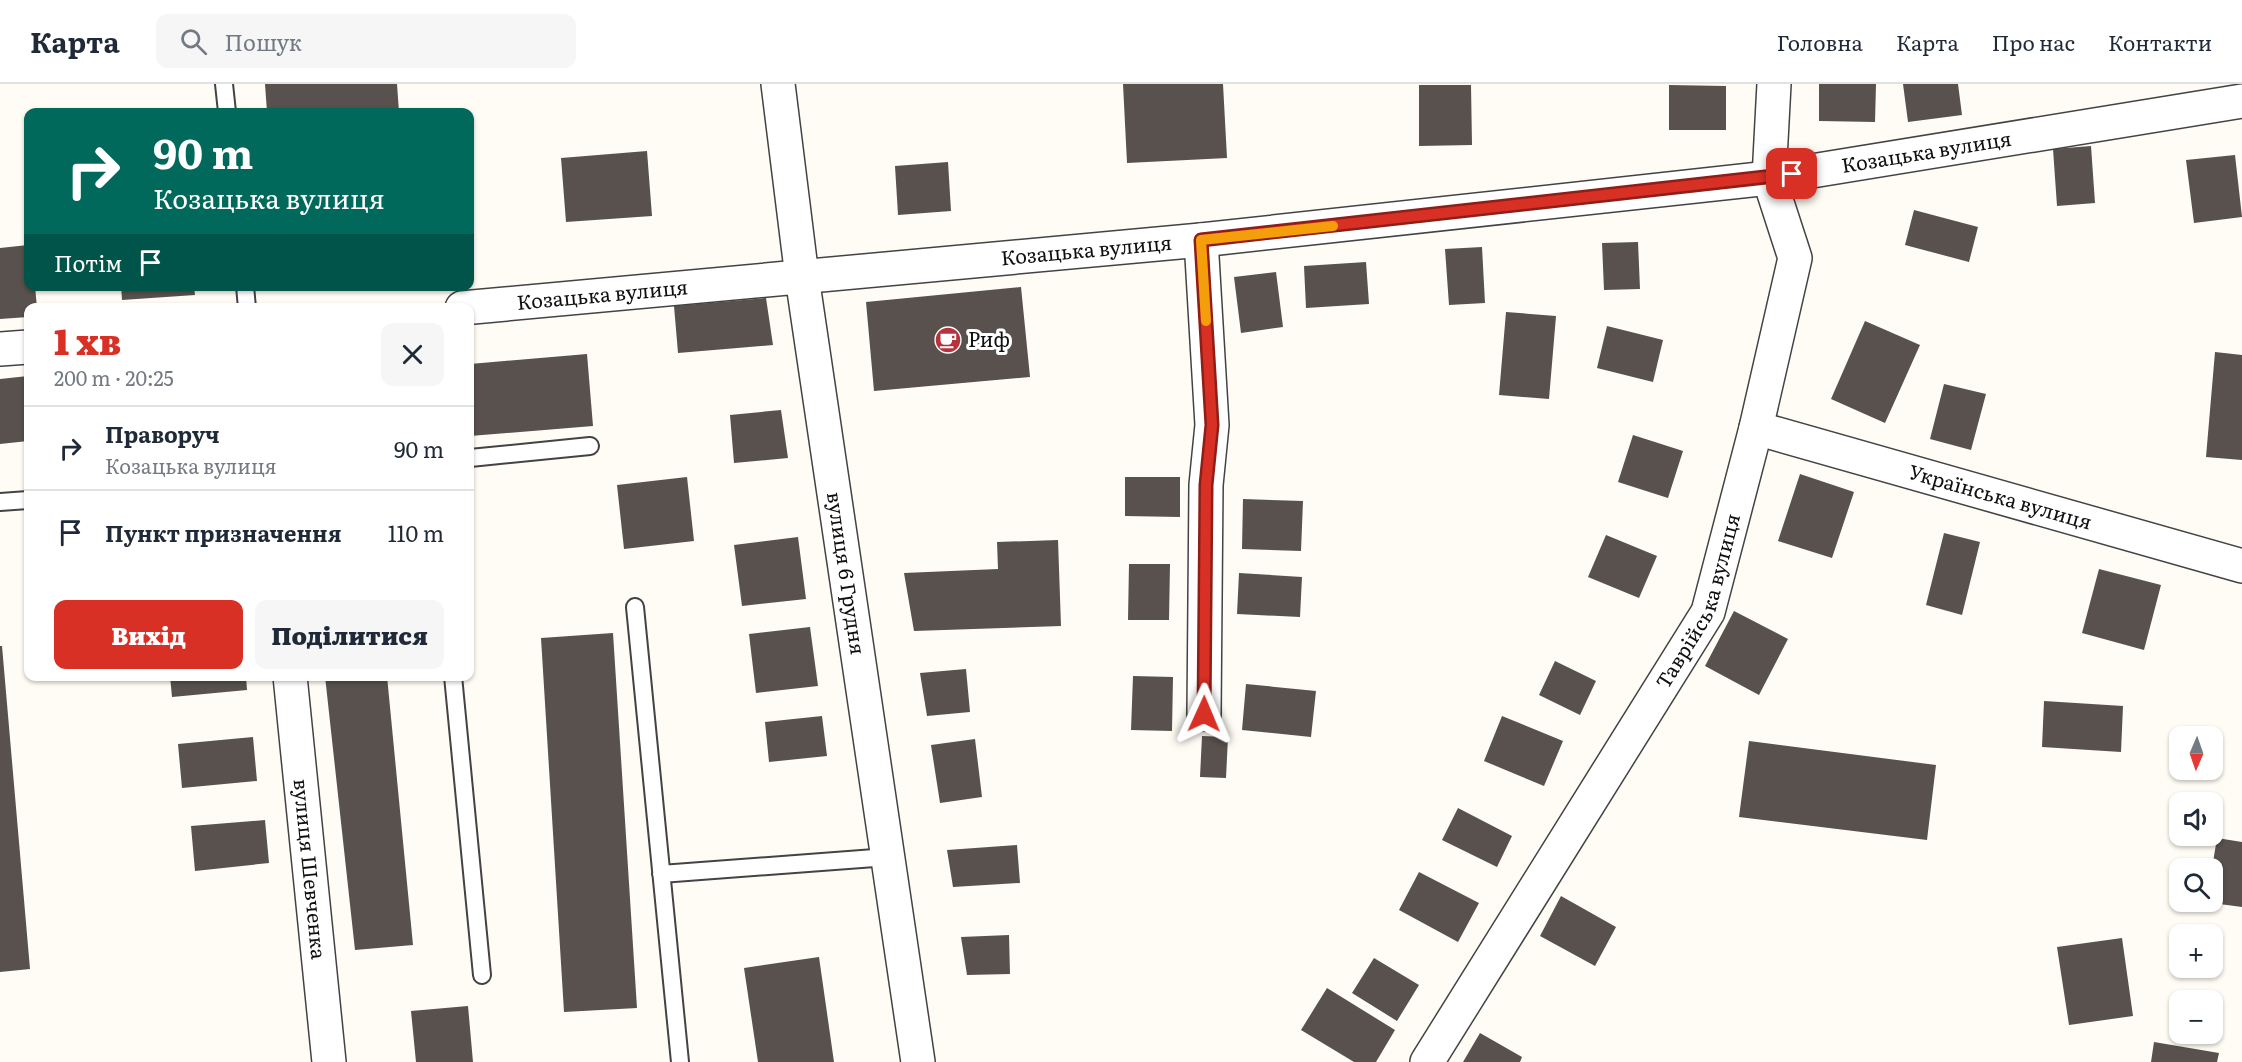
<!DOCTYPE html>
<html lang="uk">
<head>
<meta charset="utf-8">
<style>
	:root { --surface:#fff; --page:#f6f6f7; --text:#1f2937; --muted:#747a83; --line:#e0e1e3; --accent:#d93025 }
	body { margin:0; font-family:Literata,serif; background:var(--page); color:var(--text); height:100vh; display:flex; flex-direction:column; font-size:22px; white-space:nowrap }
	* { box-sizing:border-box; margin:0 }
	p { font-size:20px; color:var(--muted) }
	.icon { flex:none; width:33px; height:33px; fill:none; stroke:currentColor; stroke-width:2; stroke-linecap:round; stroke-linejoin:round }
	.map { position:relative; flex:1; overflow:hidden }
	.drawer { position:absolute; left:24px; top:219px; width:450px; height:378px; display:flex; flex-direction:column; background:var(--surface); border-radius:12px; box-shadow:0 2px 4px #0004 }
	.drawer>* { flex:none }
	.top-card { position:absolute; left:24px; top:24px; width:450px; height:183px; border-radius:12px; box-shadow:0 2px 4px #0004; background:#00695c; color:#fff; overflow:hidden }
	.needle { width:39px; rotate:182deg }
	.controls { position:absolute; left:2169px; top:642px; display:grid; gap:12px }
	.controls a { display:grid; place-items:center; width:54px; height:54px; border-radius:12px; background:var(--surface); box-shadow:0 2px 4px #0004; font-size:30px }
	.pin { position:absolute; display:grid; place-items:center; width:51px; height:51px; color:#fff; margin:-26px; border-radius:12px; box-shadow:0 3px 9px #0006 }
	.me { position:absolute; width:66px; margin:-33px; rotate:1deg; stroke-linejoin:round; filter:drop-shadow(0 0 4px #0008) }
	.turn { display:flex; align-items:center; gap:21px; height:126px; padding:0 30px; font-size:27px }
	.turn .icon { width:78px; height:78px; stroke-width:2.5 }
	.turn b { display:block; font-size:42px; line-height:51px }
	.then { display:flex; align-items:center; height:57px; padding:0 30px; background:#0003; gap:12px; font-size:22px }
	.round { display:grid; place-items:center; flex:none; width:63px; height:63px; border-radius:12px; background:var(--page) }
	.summary { display:flex; align-items:center; justify-content:space-between; height:102px; padding:0 30px }
	h1 { font-size:36px; font-weight:800; line-height:45px; color:var(--accent) }
	.primary-button { display:flex; gap:12px; margin-top:auto; padding:12px 30px }
	.primary-button a { flex:1; height:69px; border-radius:12px; background:var(--accent); color:#fff; font-size:24px; font-weight:800; line-height:69px; text-align:center }
	.primary-button a+a { background:var(--page); color:var(--text) }
	ul { padding:0; list-style:none }
	li { display:flex; align-items:center; gap:18px; height:84px; padding:0 30px; border-top:2px solid var(--line) }
	li div { flex:1 }
	li b { display:block; font-size:22px }
	li em { font-style:normal }
	header { display:flex; align-items:center; gap:36px; box-sizing:border-box; height:84px; padding:0 30px; background:var(--surface); border-bottom:2px solid var(--line) }
	header strong { font-size:28px }
	nav { display:flex; gap:33px; margin-inline-start:auto; font-size:21px }
	.search { width:420px; height:54px; background:var(--page); display:flex; align-items:center; gap:15px; box-sizing:border-box; padding:0 21px; border-radius:12px; color:var(--muted); font-size:22px }
	.map>svg:first-child { display:block }
	.building { fill:#58514d }
	.lines { fill:none; stroke-linecap:round; stroke-linejoin:round }
	.service-casing { stroke:#434343; stroke-width:20 }
	.minor-casing { stroke:#434343; stroke-width:36 }
	.tertiary-casing { stroke:#434343; stroke-width:36 }
	.service { stroke:#fff; stroke-width:16 }
	.minor { stroke:#fff; stroke-width:33 }
	.tertiary { stroke:#fff; stroke-width:33 }
	.route-casing { stroke:#8d1f18; stroke-width:15 }
	.route { stroke:#d93025; stroke-width:10 }
	.slow { stroke:#f59e0b; stroke-width:10 }
	.labels { text-anchor:middle; stroke-width:6; stroke-linejoin:round; paint-order:stroke }
	.street-label { font-size:20px; fill:#101010; stroke:#fff }
	.poi-label { font-size:20px; fill:#101010; stroke:#fff; text-anchor:start }
</style>
</head>
<body>
<header>
<strong>Карта</strong>
<div class="search"><svg class="icon" aria-label="search" viewBox="0 0 24 24"><circle cx="10" cy="10" r="6"/><path d="M15 15l6 6"/></svg>Пошук</div>
<nav><a>Головна</a><a>Карта</a><a>Про нас</a><a>Контакти</a></nav>
</header>
<div class="map">
<svg width="2242" height="978" viewBox="0 0 2242 978">
	<rect width="100%" height="100%" fill="#fefcf4"/>
	<!-- building -->
	<path class="building" d="M265,0H397L399,28H267Z
		M1123,0H1223L1227,74L1127,79Z
		M1819,0H1876L1875,38L1819,37Z
		M1903,0H1958L1962,31L1908,38Z
		M1419,1H1471L1472,61L1419,62Z
		M1669,1L1726,2V46H1669Z
		M2091,62L2095,119L2057,122L2053,65Z
		M647,67L652,132L566,138L561,74Z
		M2235,71L2242,133L2194,139L2186,76Z
		M948,78L951,127L898,131L895,82Z
		M1914,126L1978,143L1969,178L1905,161Z
		M1638,158L1640,205L1604,206L1602,159Z
		M28,161V202H35L37,224H28V233L0,235V164Z
		M1482,163L1485,219L1449,221L1445,165Z
		M1366,178L1369,220L1306,224L1304,182Z
		M1276,188L1283,243L1241,249L1234,193Z
		M121,202H194L195,211L122,216Z
		M1021,203L1030,293L874,307L866,218Z
		M766,214L773,261L678,269L674,222Z
		M1506,228L1556,232L1549,315L1499,311Z
		M1865,237L1920,261L1885,339L1831,315Z
		M1607,242L1663,256L1653,298L1597,284Z
		M2215,268L2242,271V376L2206,373Z
		M587,270L593,342L470,352V280Z
		M28,292V357L0,360V295Z
		M1944,300L1986,310L1971,366L1930,355Z
		M781,326L788,374L734,379L730,331Z
		M1633,351L1683,367L1668,414L1618,398Z
		M1800,390L1854,408L1832,474L1778,457Z
		M687,393L694,457L624,465L617,401Z
		M1125,393H1180V433L1125,432Z
		M1243,415L1303,417L1301,467L1242,465Z
		M1944,449L1980,458L1962,531L1926,521Z
		M1606,451L1657,472L1639,514L1588,493Z
		M798,453L806,515L742,522L734,461Z
		M1058,456L1061,542L914,547L904,489L998,485L997,458Z
		M1129,480H1170L1169,536H1128Z
		M2099,485L2161,501L2144,566L2082,549Z
		M1239,489L1302,493L1300,533L1237,530Z
		M1734,527L1788,555L1759,611L1705,582Z
		M810,543L818,602L756,609L749,550Z
		M613,549L637,924L564,928L541,554Z
		M0,562H2L30,885L0,888Z
		M1555,577L1596,597L1580,631L1539,611Z
		M966,585L970,628L927,632L920,589Z
		M170,592H246L247,606L172,613Z
		M325,592H387L413,861L355,866Z
		M1133,592L1173,593L1172,647L1131,646Z
		M1246,600L1316,607L1311,653L1242,646Z
		M2044,617L2123,622L2121,668L2042,663Z
		M822,632L827,672L769,678L765,638Z
		M1502,632L1563,657L1544,702L1484,677Z
		M1202,652L1228,653L1226,694L1200,693Z
		M253,653L257,697L182,704L178,660Z
		M975,655L982,713L940,719L931,661Z
		M1749,657L1936,681L1927,756L1739,733Z
		M1458,724L1512,752L1497,783L1442,756Z
		M265,736L269,779L195,787L191,742Z
		M2217,754L2242,758V823L2212,819V784Z
		M1017,761L1020,799L953,803L947,766Z
		M1419,788L1479,819L1458,858L1399,826Z
		M1561,812L1616,843L1595,882L1540,852Z
		M1009,851L1010,890L967,891L961,853Z
		M2122,854L2133,932L2069,941L2057,863Z
		M819,873L834,978H758L744,884Z
		M1374,874L1419,901L1397,937L1352,909Z
		M1327,904L1395,946L1376,978H1354L1301,946Z
		M468,922L473,978H416L411,927Z
		M1480,949L1522,973L1520,978H1463Z
		M2154,958L2219,969L2217,978H2151Z"/>
	<g class="lines">
		<defs>
			<path id="service" d="M224,0L227,28
				M245,202L247,224
				M470,374L590,362
				M0,418L28,416
				M635,523L680,978
				M453,592L482,891
				M661,790L888,773"/>
			<g id="minor">
				<path d="M1201,156L1212,341L1206,401L1204,630"/>
				<path id="s1" d="M462,224L1201,156L1769,94L2242,17"/>
				<path d="M0,265L28,263"/>
				<path id="s2" d="M1756,344L2242,482"/>
				<path id="s3" d="M290,592L329,978"/>
				<path id="s4" d="M1427,978L1708,528L1756,344L1795,174L1769,94L1774,0"/>
			</g>
			<g id="tertiary">
				<path id="s5" d="M778,0L802,193L918,978"/>
			</g>
		</defs>
		<!-- service casing -->
		<use href="#service" class="service-casing"/>
		<!-- minor casing -->
		<use href="#minor" class="minor-casing"/>
		<!-- tertiary casing -->
		<use href="#tertiary" class="tertiary-casing"/>
		<!-- service -->
		<use href="#service" class="service"/>
		<!-- minor -->
		<use href="#minor" class="minor"/>
		<!-- tertiary -->
		<use href="#tertiary" class="tertiary"/>
	</g>
	<g class="lines">
		<defs>
			<path id="route" d="M1204,630L1206,401L1212,341L1201,156L1792,90"/>
		</defs>
		<!-- route casing -->
		<use href="#route" class="route-casing"/>
		<!-- route -->
		<use href="#route" class="route"/>
		<!-- slow -->
		<path class="slow" d="M1206,237L1201,156L1333,142"/>
	</g>
	<!-- icons -->
	<defs>
		<symbol id="cafe-disc" viewBox="-11 -11 22 22"><circle r="9.5" fill="#b6323d" stroke="#fff"/><path d="M-5.5-4.5H6V0H3Q3 3.5 0 3.5H-2.5Q-5.5 3.5-5.5 0ZM3-3.2v2h1.7v-2ZM-6 4.5H4V6H-6Z" fill="#fff"/></symbol>
	</defs>
	<g fill-rule="evenodd">
		<use href="#cafe-disc" x="933" y="241" width="30" height="30"/>
	</g>
	<g class="labels">
		<!-- street labels -->
		<g class="street-label">
			<text dy="7" stroke="none"><textPath href="#s1" startOffset="1473">Козацька вулиця</textPath></text>
			<text dy="7" stroke="none"><textPath href="#s1" startOffset="627">Козацька вулиця</textPath></text>
			<text dy="7" stroke="none"><textPath href="#s1" startOffset="141">Козацька вулиця</textPath></text>
			<text dy="7" stroke="none"><textPath href="#s2" startOffset="254">Українська вулиця</textPath></text>
			<text dy="7" stroke="none"><textPath href="#s5" startOffset="494">вулиця 6 Грудня</textPath></text>
			<text dy="7" stroke="none"><textPath href="#s4" startOffset="537">Таврійська вулиця</textPath></text>
			<text dy="7" stroke="none"><textPath href="#s3" startOffset="194">вулиця Шевченка</textPath></text>
		</g>
		<!-- poi labels -->
		<g class="poi-label">
			<text x="968" y="263">Риф</text>
		</g>
	</g>
</svg>
<div class="controls">
<a><svg class="needle" viewBox="-14 -14 28 28"><path d="M0-13l5 13h-10z" fill="#e53935"/><path d="M0 13l5-13h-10z" fill="#747a83"/></svg></a>
<a><svg class="icon" aria-label="sound" viewBox="0 0 24 24"><path d="M4 9h4l5-4v14l-5-4H4zM17 9q2 3 0 6"/></svg></a>
<a><svg class="icon" aria-label="search" viewBox="0 0 24 24"><circle cx="10" cy="10" r="6"/><path d="M15 15l6 6"/></svg></a>
<a>+</a>
<a>−</a>
</div>
<div class="pin" style="left:1792px;top:90px;background:#d93025"><svg class="icon" aria-label="arrive" viewBox="0 0 24 24"><path d="M6 21V4h12l-3 4 3 4H6"/></svg></div>
<svg class="me" style="left:1204px;top:630px" viewBox="-20 -20 40 40"><path d="M0-17L14 15 0 8-14 15z" fill="#d93025" stroke="#fff" stroke-width="4"/></svg>
<div class="top-card">
<div class="turn"><svg class="icon" aria-label="right" viewBox="0 0 24 24"><path d="M7 20v-9h11M14 6l5 5-5 5"/></svg><div><b>90 m</b>Козацька вулиця</div></div>
<div class="then">Потім<svg class="icon" aria-label="arrive" viewBox="0 0 24 24"><path d="M6 21V4h12l-3 4 3 4H6"/></svg></div>
</div>
<section class="drawer">
<div class="summary"><div><h1>1 хв</h1><p>200 m · 20:25</p></div><a class="round"><svg class="icon" aria-label="close" viewBox="0 0 24 24"><path d="M6 6l12 12M18 6L6 18"/></svg></a></div>
<ul>
<li><svg class="icon" aria-label="right" viewBox="0 0 24 24"><path d="M7 20v-9h11M14 6l5 5-5 5"/></svg><div><b>Праворуч</b><p>Козацька вулиця</p></div><em>90 m</em></li>
<li><svg class="icon" aria-label="arrive" viewBox="0 0 24 24"><path d="M6 21V4h12l-3 4 3 4H6"/></svg><div><b>Пункт призначення</b></div><em>110 m</em></li>
</ul>
<div class="primary-button"><a>Вихід</a><a>Поділитися</a></div>
</section>
</div>
</body>
</html>
